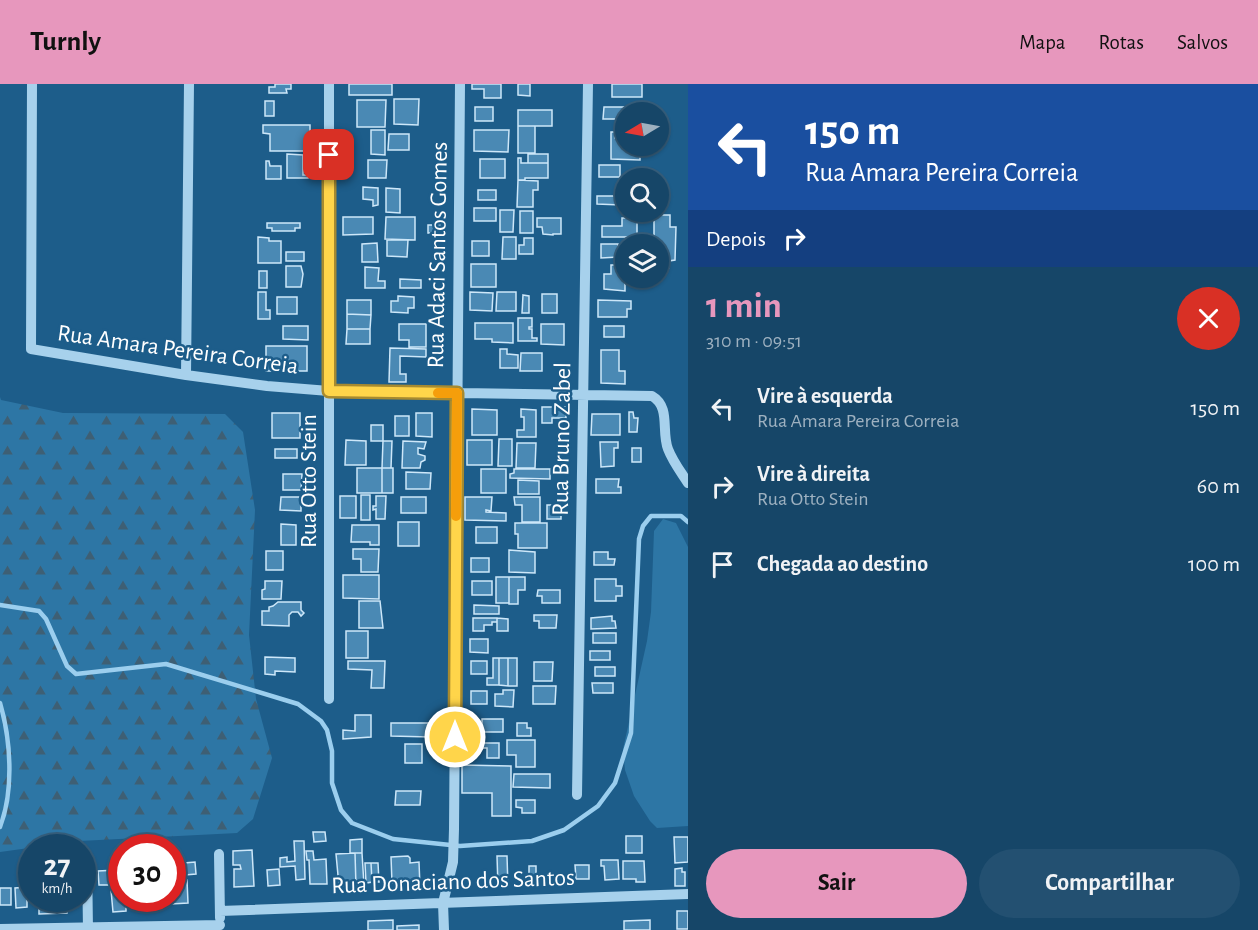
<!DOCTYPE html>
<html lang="pt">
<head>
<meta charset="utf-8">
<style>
	:root { --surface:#164668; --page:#235071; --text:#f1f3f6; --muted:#9eb1c0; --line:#355e7c; --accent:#e797bd }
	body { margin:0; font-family:"Alegreya Sans",sans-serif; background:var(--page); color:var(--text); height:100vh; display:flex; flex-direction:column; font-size:22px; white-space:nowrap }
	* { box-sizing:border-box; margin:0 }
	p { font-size:20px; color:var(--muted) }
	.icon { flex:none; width:33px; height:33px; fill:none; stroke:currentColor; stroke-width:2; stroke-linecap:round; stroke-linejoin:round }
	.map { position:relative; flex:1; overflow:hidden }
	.panel { display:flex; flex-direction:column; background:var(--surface); width:570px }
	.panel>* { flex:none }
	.hud { background:#1a4fa0; color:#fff; overflow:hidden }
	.needle { width:39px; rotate:260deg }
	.buttons { position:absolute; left:615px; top:18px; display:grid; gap:12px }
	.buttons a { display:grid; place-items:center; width:54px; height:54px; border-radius:50%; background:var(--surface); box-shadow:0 2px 4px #0004,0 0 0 2px var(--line); font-size:30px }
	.speed { position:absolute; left:18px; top:750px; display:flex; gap:12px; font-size:30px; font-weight:700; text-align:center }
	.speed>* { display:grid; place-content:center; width:78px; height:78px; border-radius:50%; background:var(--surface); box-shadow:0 2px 4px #0004,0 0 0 2px var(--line); line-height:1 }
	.speed small { font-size:15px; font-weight:400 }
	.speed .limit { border:9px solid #d22; background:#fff; color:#111 }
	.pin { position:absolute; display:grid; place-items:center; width:51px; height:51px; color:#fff; margin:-26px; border-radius:12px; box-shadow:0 3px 9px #0006 }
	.me { position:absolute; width:66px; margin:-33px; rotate:0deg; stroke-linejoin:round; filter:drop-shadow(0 0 4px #0008) }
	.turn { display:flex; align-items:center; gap:21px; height:126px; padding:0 18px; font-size:27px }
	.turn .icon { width:78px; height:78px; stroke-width:2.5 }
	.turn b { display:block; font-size:42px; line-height:51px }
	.then { display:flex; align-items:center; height:57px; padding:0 18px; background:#0003; gap:12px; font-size:22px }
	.round { display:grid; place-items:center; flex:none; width:63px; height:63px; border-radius:32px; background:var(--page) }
	.headline { display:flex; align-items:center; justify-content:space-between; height:102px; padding:0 18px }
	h1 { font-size:36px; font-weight:700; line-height:45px; color:var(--accent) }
	.action { display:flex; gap:12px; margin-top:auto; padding:12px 18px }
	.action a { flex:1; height:69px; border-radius:36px; background:var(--accent); color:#111; font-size:24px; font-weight:700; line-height:69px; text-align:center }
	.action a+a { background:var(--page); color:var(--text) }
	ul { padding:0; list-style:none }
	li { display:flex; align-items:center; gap:18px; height:78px; padding:0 18px }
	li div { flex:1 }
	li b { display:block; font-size:22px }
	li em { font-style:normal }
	header { display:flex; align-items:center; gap:36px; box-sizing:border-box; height:84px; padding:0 30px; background:var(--accent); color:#111 }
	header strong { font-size:28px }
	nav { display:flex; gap:33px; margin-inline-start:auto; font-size:21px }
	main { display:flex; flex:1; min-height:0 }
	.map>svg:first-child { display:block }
	.green { fill:#2d76a5 }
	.forest { fill:url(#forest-firs) }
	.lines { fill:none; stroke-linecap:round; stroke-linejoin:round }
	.stream { stroke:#9bceee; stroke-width:4.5 }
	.building { fill:#4a89b4; stroke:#cde7f9; stroke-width:1.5 }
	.minor { stroke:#a7d1ec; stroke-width:10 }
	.route-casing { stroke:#a68a30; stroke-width:15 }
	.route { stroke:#ffd54a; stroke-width:10 }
	.slow { stroke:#f59e0b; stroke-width:10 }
	.labels { text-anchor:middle; stroke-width:5; stroke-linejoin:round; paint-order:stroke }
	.street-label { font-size:24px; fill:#fff; stroke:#1d5d8a }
</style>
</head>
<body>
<header>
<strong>Turnly</strong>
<nav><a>Mapa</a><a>Rotas</a><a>Salvos</a></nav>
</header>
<main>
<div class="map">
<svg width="688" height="846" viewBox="0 0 688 846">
	<defs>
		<pattern id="forest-firs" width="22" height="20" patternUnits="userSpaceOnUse" patternTransform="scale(1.5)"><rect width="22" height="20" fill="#2d76a5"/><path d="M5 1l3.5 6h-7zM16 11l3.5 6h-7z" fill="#3e5f74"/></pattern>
	</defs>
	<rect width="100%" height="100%" fill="#1d5d8a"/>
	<!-- green -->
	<path class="green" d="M663,435L676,439L688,463V742L657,744L650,737L634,712L625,686L623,665L647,557L651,528L654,447Z"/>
	<!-- forest -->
	<path class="forest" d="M0,313L1,316L63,329L225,330L243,348L255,426L249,551L256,615L272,674L253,735L237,749L79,757L0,768Z"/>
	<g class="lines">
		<!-- stream -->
		<path class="stream" d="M0,521L39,527L46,535L67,582L76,590L166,580L298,620L321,637L327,646L332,667V699L341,726L352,739L393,755L460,762L532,757L564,746L598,722L615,699L631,649L639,455L643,442L651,432H681L688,438
			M0,619C11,656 14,707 0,743"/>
	</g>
	<!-- building -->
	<path class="building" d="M275,0H291V5H286L287,9H269V3H275Z
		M349,0H392V11H349Z
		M472,0H501V14H484V5H472Z
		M518,0H530V12L518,11Z
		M612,0H642V13H612Z
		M394,15H419L418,41L394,40Z
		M357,16H386L385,43H357Z
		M265,17H274V32H265Z
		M475,23H493V37H475Z
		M604,23H625V35H603Z
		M518,26H552V42H518Z
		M263,41H310V67H270V50L263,49Z
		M518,42H535V69H518Z
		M371,46H385V71L371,70Z
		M474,46H509L508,68L474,67Z
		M611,48H615V54H626V62H636V69H640V76L611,75Z
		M389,50H409V66H388Z
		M287,70L303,71V91H308V94H287Z
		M528,70H548V79H528Z
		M518,74H521V79H548V94H525V96H518Z
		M480,75H505V94H480Z
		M368,76H387L386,94H368Z
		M266,77H269L270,82H281V95H266Z
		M599,81H620V93H599Z
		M518,96L538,97V106H533V123H517Z
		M363,103L378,104V121L373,122V116L363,115Z
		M386,104L400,105V129L386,128Z
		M478,106H496V116H478Z
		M597,112H621V121L597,120Z
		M474,124H496V137H474Z
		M500,126H514L513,148H500Z
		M520,127H533V149H520Z
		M654,131H670V143H676L675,176L669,177V184H658V160H654Z
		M343,133H373V150L343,151Z
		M386,133H415V156L385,155Z
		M537,134H561V150H553V151L543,150L542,143H537Z
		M622,134H637V153H602V142H622Z
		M267,139H300V144H295V147H272V144H267Z
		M428,141H440L439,149H428Z
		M258,153L269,154V157H281V179H258Z
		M503,153H516V175H502Z
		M524,154H533V170H519V161H524Z
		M387,156H408L407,173L387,172Z
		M472,157H489V172H472Z
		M377,159L378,178H362V160Z
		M601,160H618V173L601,174Z
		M286,168H304V177H286Z
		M471,180H496V203H471Z
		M611,181H625V207L604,205V190H611Z
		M286,182H301L303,190L301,203H286Z
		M365,183L379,184L378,197H385V204H365Z
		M259,187H267V204H259Z
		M400,195L421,196V204H400Z
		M258,208H266V226H270V235H258Z
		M470,208L493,209L492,227L470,226Z
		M497,208H516V227H496Z
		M542,210H557V229H542Z
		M523,211L529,212V229H522Z
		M398,212L414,213V224H408V229L391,228V217H398Z
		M277,213H297V230H277Z
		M347,216H371V231L347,230Z
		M598,216L631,217V225H627V233H598Z
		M347,230L371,231L370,245H347Z
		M518,234H532V243H529V245H532V254H537V257H518Z
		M475,239H513V259L492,258V255H475Z
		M399,240H426V263H409V256H399Z
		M541,240H564V261L541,260Z
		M283,242H308V256L283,255Z
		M604,242H624V253H604Z
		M347,245H370V260H346Z
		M266,262H307V287H266Z
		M390,264L426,265V273L400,272V290H406V298H389Z
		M500,265H507V270L518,271V284H500Z
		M601,266H619V287H625V300L601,299Z
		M521,269H542V287H520Z
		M542,323H566V334H552V339H542Z
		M472,325L497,326V351H472Z
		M521,325L536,326V353H517V346H524V333H521Z
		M629,328H633L634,334H638L637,348H629Z
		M272,329H300V354H272Z
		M416,329H432V353L416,352Z
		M592,330H620V351H591Z
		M395,332H409V352H395Z
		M371,341H383V357H371Z
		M499,355H512V382H498Z
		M346,356L366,357V381H345Z
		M467,356H492V381H467Z
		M383,357H392L391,384H382Z
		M403,357L426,358L424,365L418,364V370L425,372V376L421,378L420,384H402Z
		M600,358H618V364H614V382L601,383Z
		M517,359H536L535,384H516Z
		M632,364H641V378H632Z
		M275,365H297V374H275Z
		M357,384H382V409H357Z
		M382,384H393V409H382Z
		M481,385H506V409H481Z
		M514,385H550V395L510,394V390L514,389Z
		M406,388L431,389L430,405H406Z
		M283,390H302L301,406H283Z
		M596,395H619L618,403H621V409H596Z
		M518,396L539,397V410H518Z
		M361,411H370V436H361Z
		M340,412H356V434H340Z
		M376,412H386L385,435H376V425L373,426V422H376Z
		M281,413H301V427L280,426Z
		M401,413H426V429H401Z
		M465,413H492L491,427L486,426V428L506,429V437L465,436Z
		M514,413H540V438H522V421H515Z
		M547,421H561V435H547Z
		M398,438H419V462H398Z
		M515,439H547V464H518V450H515Z
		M281,440L296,441V461H281Z
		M352,441H379V461H370V458H351Z
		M476,443H497V459H476Z
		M353,465H379L378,488H361V475H353Z
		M509,466L535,468V489L509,488Z
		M266,467H283V486H266Z
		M594,468H608V475H615L614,481H594Z
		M471,474H489V488H471Z
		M343,491H379V515L343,514Z
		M496,493H509V519H496Z
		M509,493H525V506H518V520H509Z
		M595,495H616V502H622V512H616V517H595Z
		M265,497H282L281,515H262V506L265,505Z
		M472,497H492V511H472Z
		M538,506H560V519H542V512H537Z
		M359,517H380L383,544H359Z
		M278,518H301V526L304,529L301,532L298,528H292L289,531V542L262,541V527H269V523L273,522Z
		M474,521L499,522V530H474Z
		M534,531H557L556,544H539V537H534Z
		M612,532V537H615L616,544L591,545V534Z
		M473,534H497V538H492V541H484V547H473Z
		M497,534L508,535V547H497Z
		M346,547H368V574H346Z
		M593,549H616V559H593Z
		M470,555H488V569L470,568Z
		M590,567H610V576H590Z
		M265,573L295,574V588L275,587V591L265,590Z
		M493,574H499V601H487V594H493Z
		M499,574H508V602L499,601Z
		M508,574H517V602H508Z
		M348,577H385L384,604H371L372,586L348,585Z
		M471,577H487V590H471Z
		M534,578H553L552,597H534Z
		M595,583H615V592H595Z
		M592,599H613V609H593Z
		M533,602H556L555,620H533Z
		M503,606H514L513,623L495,622V610H503Z
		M471,607H487V620H471Z
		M355,631H371V653L343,655V646L355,647Z
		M482,635H503V648H482Z
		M391,639H431L430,653L391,652Z
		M517,639H527V644H531V652H517Z
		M507,656H535V683H516V671H507Z
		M469,659H499V674H487V664H469Z
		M405,660H422V679H405Z
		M462,681L511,682V732H492V709H462Z
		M514,690H550V704L513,703Z
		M396,707H421L420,721H395Z
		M516,716H535V729H522V724L516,723Z
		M313,748H325L326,757L314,758Z
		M626,752H642V769H626Z
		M674,753H688V778L675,779Z
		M362,755V769H350V756Z
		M294,757H304L305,795L296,796L295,782L280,783V774L287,773V778L295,777Z
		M252,766L254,802L234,803V785H241L240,781H233V767Z
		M306,767H313L314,776L326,775L327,800H310L309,776H307Z
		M355,769H362L364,801L356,802Z
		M355,769L356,802H339L336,770Z
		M408,772L410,774V779L419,778L420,803H411V799H392L391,773Z
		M497,772H507L508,803H498Z
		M601,776H618L619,795L605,796L604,782H601Z
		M623,777H644L645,798H636V795H623Z
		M195,778L196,790L185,791L184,779Z
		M365,779H371L372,798L366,799Z
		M371,779H378L379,798H372Z
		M575,781H589V795H576Z
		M529,782H536V797H529Z
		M682,784V788H685V802H675V785Z
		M279,785L280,801L268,802L267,786Z
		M117,786V801H99L98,787Z
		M187,796L188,819L171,820L172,797Z
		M27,803V823L16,824L15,804Z
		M0,804H11V821H0Z
		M122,805V814H126V827L113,828L111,806Z
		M39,814H67V829L39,830Z
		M677,827H688V845H677Z
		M393,836V846H368V837Z
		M650,836V846H624V837Z
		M419,841V846H397V842Z"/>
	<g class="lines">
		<!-- minor -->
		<path class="minor" d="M32,0L31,265L186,291L267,302L329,307L652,312C671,323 661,347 668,365C673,378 681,388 688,399
			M186,291L189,0
			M329,615V0
			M577,711L588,0
			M219,770L220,834
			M87,773L88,846
			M220,827L688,810
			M0,845L220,841
			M444,846L443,819L453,778L454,745L460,0"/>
	</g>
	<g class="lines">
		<defs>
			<path id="route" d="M329,71V307L457,309L455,653"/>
		</defs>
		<!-- route casing -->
		<use href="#route" class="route-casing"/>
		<!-- route -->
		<use href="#route" class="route"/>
		<!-- slow -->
		<path class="slow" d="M438,309H457L456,432"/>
	</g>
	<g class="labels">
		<!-- street labels -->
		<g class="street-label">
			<text transform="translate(437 171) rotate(-89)" y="8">Rua Adaci Santos Gomes</text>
			<text transform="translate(178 265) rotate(8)" y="8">Rua Amara Pereira Correia</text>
			<text transform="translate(561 355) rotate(-89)" y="8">Rua Bruno Zabel</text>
			<text transform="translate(308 397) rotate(-90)" y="8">Rua Otto Stein</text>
			<text transform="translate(453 797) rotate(-2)" y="8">Rua Donaciano dos Santos</text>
		</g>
	</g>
</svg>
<div class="buttons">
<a><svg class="needle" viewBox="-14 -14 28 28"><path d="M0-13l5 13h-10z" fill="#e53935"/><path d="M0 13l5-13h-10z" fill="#9eb1c0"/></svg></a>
<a><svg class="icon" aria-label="search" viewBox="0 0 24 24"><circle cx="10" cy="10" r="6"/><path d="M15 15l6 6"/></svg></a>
<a><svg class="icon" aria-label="layers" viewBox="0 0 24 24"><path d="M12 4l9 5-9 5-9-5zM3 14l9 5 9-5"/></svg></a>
</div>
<div class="speed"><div>27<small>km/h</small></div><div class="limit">30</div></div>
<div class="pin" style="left:329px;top:71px;background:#d93025"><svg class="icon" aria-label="arrive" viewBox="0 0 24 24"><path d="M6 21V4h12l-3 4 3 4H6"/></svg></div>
<svg class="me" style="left:455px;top:653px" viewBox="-20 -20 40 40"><circle r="17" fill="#ffd54a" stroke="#fff" stroke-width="3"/><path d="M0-11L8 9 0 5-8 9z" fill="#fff"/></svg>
</div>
<section class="panel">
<div class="hud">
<div class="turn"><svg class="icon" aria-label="left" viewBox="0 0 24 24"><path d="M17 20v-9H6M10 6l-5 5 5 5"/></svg><div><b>150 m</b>Rua Amara Pereira Correia</div></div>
<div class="then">Depois<svg class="icon" aria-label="right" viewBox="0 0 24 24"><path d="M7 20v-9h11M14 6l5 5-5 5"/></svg></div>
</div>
<div class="headline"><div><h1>1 min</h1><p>310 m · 09:51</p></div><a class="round" style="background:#d93025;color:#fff"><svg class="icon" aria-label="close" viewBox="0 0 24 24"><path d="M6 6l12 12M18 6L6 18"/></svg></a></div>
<ul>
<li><svg class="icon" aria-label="left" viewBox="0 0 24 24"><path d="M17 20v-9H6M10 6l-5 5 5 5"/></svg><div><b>Vire à esquerda</b><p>Rua Amara Pereira Correia</p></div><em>150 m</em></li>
<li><svg class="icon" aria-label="right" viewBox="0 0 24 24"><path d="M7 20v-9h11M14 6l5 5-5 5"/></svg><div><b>Vire à direita</b><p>Rua Otto Stein</p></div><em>60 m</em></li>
<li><svg class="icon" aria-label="arrive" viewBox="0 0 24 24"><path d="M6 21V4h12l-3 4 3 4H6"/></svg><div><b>Chegada ao destino</b></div><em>100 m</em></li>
</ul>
<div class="action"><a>Sair</a><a>Compartilhar</a></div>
</section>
</main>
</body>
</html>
